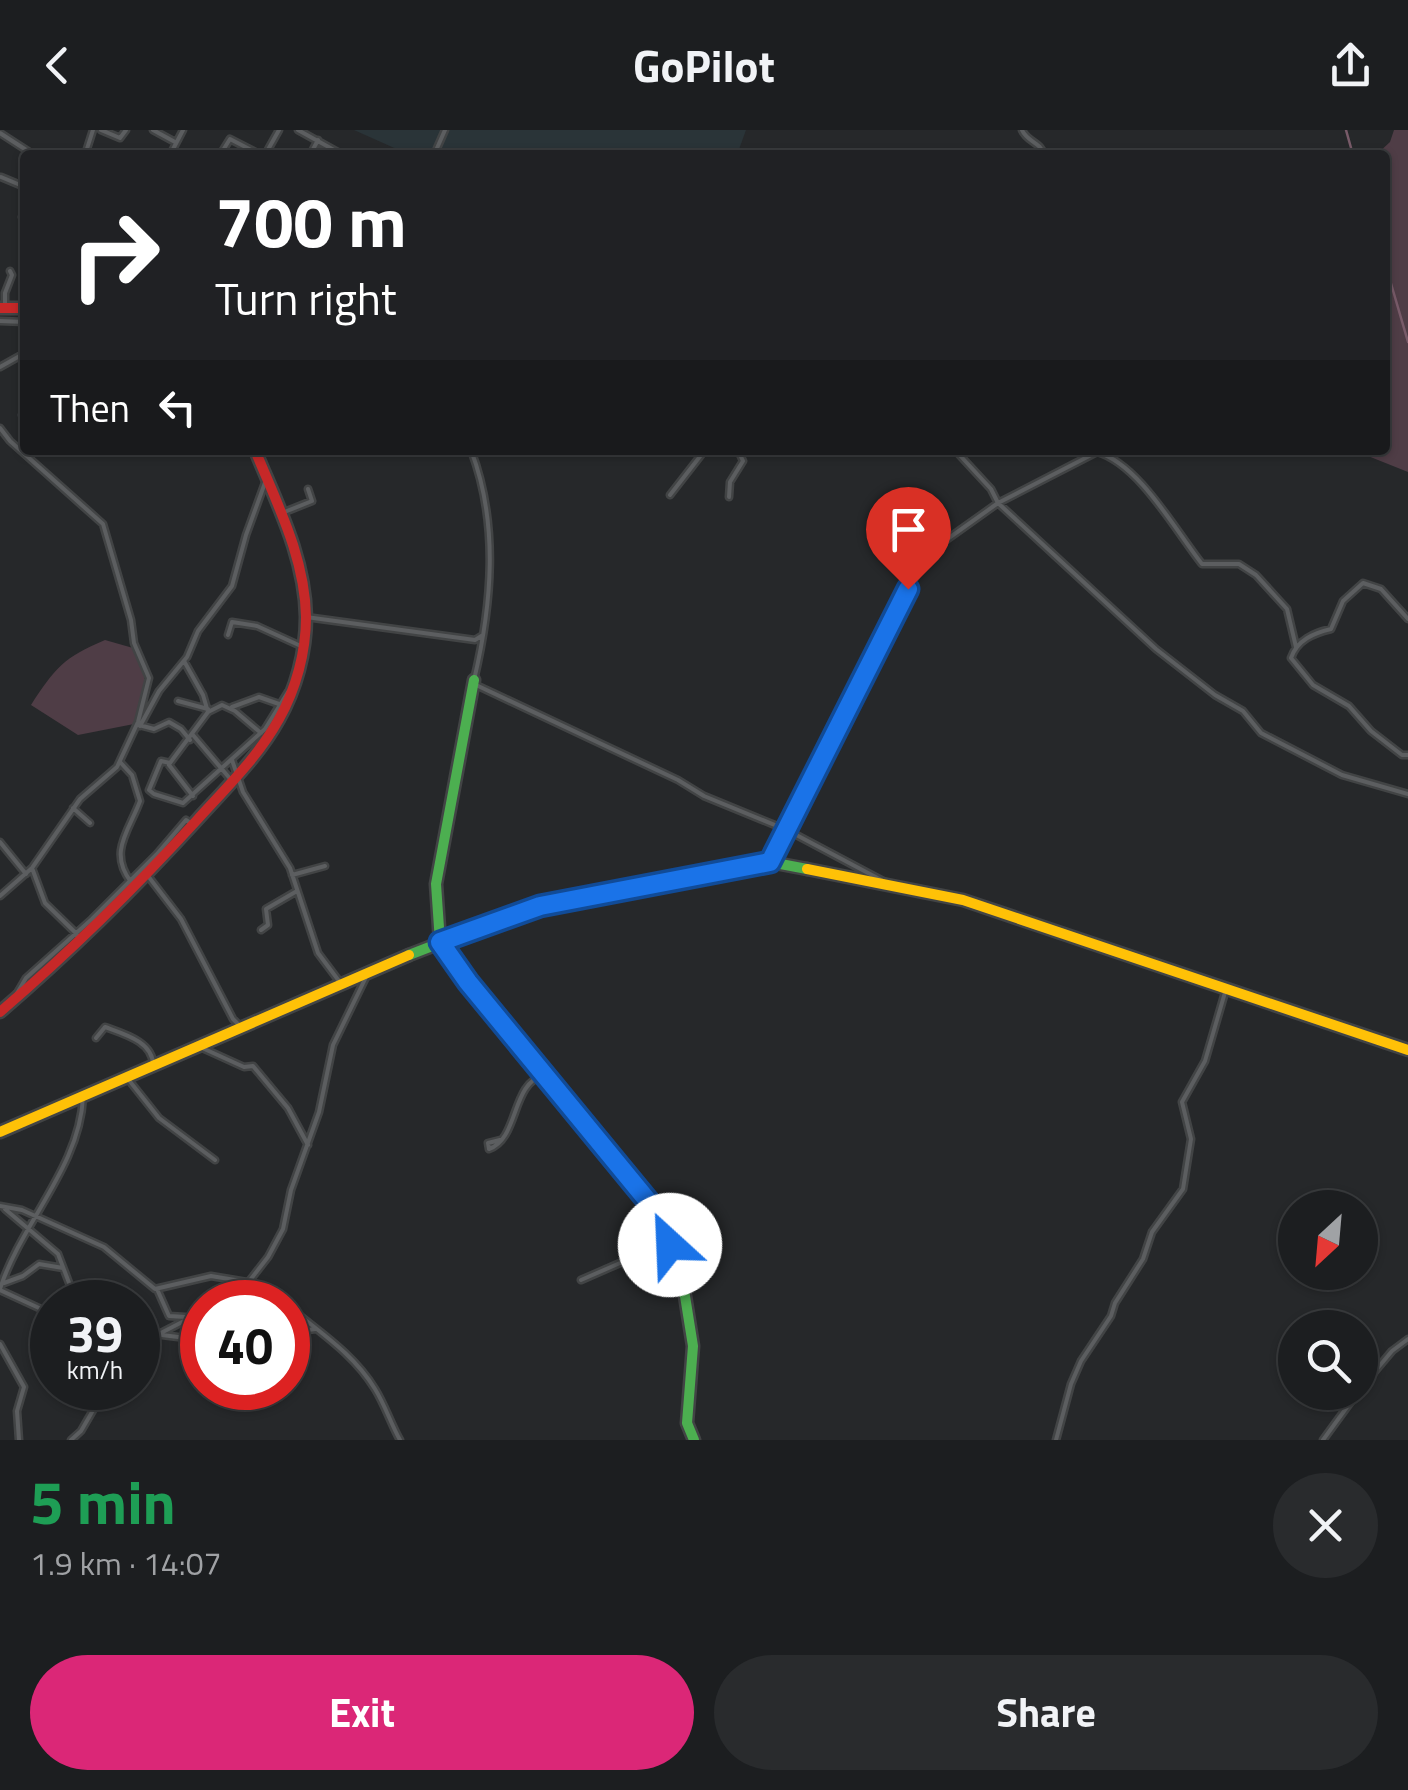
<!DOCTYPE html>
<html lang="en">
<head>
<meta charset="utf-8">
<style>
	:root { --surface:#1c1e20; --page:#292b2d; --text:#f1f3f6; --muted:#a0a2a5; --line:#3a3c3e; --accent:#db2777 }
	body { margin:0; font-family:"Titillium Web",sans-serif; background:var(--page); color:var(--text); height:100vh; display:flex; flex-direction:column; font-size:38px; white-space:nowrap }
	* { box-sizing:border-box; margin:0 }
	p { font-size:32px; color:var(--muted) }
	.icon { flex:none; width:55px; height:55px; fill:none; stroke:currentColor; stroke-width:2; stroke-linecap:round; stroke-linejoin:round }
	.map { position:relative; height:1310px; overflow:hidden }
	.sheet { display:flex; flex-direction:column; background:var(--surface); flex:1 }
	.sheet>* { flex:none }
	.hud { position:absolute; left:20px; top:20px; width:1370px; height:305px; border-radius:10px; box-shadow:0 2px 8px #0004,0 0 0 2px var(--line); background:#202124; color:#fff; overflow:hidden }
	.needle { width:65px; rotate:206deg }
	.tools { position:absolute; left:1278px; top:1060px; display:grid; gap:20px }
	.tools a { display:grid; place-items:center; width:100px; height:100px; border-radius:50%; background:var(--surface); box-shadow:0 2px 8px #0004,0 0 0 2px var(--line); font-size:50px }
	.speed { position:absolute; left:30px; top:1150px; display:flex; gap:20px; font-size:50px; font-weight:700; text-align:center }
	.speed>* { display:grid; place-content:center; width:130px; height:130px; border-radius:50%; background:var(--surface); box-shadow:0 2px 8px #0004,0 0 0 2px var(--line); line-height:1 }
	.speed small { font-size:25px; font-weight:400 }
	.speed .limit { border:15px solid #d22; background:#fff; color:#111 }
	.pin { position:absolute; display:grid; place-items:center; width:85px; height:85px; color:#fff; margin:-102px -42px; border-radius:50% 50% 50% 0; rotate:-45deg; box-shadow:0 0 10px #0007 }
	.pin .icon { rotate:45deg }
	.me { position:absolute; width:110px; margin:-55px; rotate:335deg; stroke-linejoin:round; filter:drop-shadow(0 0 8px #0008) }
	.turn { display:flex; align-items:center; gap:35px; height:210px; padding:0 30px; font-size:45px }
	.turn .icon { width:130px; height:130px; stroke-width:2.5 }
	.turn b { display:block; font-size:70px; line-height:85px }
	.then { display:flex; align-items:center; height:95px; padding:0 30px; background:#0003; gap:20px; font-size:38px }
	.round { display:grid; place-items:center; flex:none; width:105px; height:105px; border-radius:52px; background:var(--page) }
	.head { display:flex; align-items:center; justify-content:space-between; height:170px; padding:0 30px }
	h1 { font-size:60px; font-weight:700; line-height:75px; color:#1e9e55 }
	.button { display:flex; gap:20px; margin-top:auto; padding:20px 30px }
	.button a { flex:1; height:115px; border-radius:60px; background:var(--accent); color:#fff; font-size:40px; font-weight:700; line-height:115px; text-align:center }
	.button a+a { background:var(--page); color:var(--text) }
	header { display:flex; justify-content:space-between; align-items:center; height:130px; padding:0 30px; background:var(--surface); font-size:45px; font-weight:700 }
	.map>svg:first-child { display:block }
	.built { fill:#2a3438 }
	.green { fill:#4f3d46 }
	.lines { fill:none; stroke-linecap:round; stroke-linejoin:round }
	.stream { stroke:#785b69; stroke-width:2.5 }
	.street-casing { stroke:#424445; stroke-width:9 }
	.fast-casing { stroke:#424445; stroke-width:15 }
	.slow-casing { stroke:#424445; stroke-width:15 }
	.jam-casing { stroke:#424445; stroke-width:15 }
	.street { stroke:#5c5e60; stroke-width:4 }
	.fast { stroke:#4caf50; stroke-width:10 }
	.slow { stroke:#ffc107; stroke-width:10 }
	.jam { stroke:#c62828; stroke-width:10 }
	.route-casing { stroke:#114b97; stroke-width:25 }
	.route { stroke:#1a73e8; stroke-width:18 }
</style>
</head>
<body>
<header><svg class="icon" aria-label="back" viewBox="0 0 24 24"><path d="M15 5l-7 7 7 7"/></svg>GoPilot<svg class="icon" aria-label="share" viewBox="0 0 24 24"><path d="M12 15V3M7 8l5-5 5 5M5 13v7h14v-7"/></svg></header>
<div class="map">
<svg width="1408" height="1310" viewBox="0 0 1408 1310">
	<rect width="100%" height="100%" fill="#26282a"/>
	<!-- built -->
	<path class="built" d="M354,0H746L737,25H410Z"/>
	<!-- green -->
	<path class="green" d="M1394,0H1408V342L1368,326L1366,320H1385V25H1376L1390,12Z
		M105,510L133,518C151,555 146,556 134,594L78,605L31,575C55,538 64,527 105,510Z"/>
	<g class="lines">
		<!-- stream -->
		<path class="stream" d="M1346,0L1353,25
			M1385,133L1408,212"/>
		<defs>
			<path id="street" d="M101,0L120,8L126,0
				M153,0L175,12
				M298,0L343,25
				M1022,0C1027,12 1041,12 1044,25
				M0,3L34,25
				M85,25L93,0
				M170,25L183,0
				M220,25L230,9L261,25
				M265,25L279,0
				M310,25L318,10
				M434,25L445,0
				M1,47L25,57
				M22,87L25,88
				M5,178V163L12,145L10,141
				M0,191L25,192
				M0,237L25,223
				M22,285L25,282
				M0,298L10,311L103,394L131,490L134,513L149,548L138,592L117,637L80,669L32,738L0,766
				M471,320C499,394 492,474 474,550L476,555L678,650L704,666L787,700L885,752
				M809,320H851
				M955,320L991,359L998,373L1156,519L1215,565L1243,581L1261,603L1342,645L1408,664
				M670,365L705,320
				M729,367L730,352L743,331L738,320
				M282,383L312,371L308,359
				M306,487L475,510L483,505
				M1408,489L1381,459L1363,453L1343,471L1331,499C1314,503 1297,510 1291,528L1313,555L1349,576L1371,601L1402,625H1408
				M228,505L232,492L257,496L303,517
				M184,531L203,565L208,582L170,633L161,631L149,660L154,664L183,673L265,599L288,562
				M178,571L208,579
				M232,577L259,567L279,574
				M208,582L222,575L235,581L261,603
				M139,595L154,599L169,592L181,599L190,610
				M140,596L159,561L187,527L198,501L232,456L246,405L266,350
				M193,605L232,651
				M232,630L243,662L290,738L318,823L342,855
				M120,632L132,645L140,671C129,701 108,722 131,752
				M169,635L193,666
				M73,678L90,693
				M0,712L26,744
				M162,729L157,724L186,690L192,694
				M770,732L846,578L908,459L932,420L998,373L1097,322C1139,334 1175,400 1202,434H1239L1256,445L1287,479L1296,517
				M32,738L45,773L83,810
				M292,745L325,736
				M148,746L181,789L233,889L242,898
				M261,800L268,795L266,779L297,761
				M16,865L26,848L92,789L157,724
				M96,908L105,897C124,904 154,912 153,936
				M200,917L244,937L253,936L288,978L308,1015
				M128,949L159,988L215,1030
				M489,1019C519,1009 511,953 544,945
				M489,1019L488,1013L500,1010
				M0,1076L22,1080L104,1117L155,1159L211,1146L247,1152L283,1172
				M5,1079L58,1124L71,1158
				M581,1150L620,1133L668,1131
				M4,1153L23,1146L39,1134L63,1138
				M0,1159C21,1093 80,1037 83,967
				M157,1159L169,1186L202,1188
				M0,1160L52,1184
				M233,1172L268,1127L283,1099L291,1060L319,982L333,915L367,845
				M288,1176C319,1202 353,1223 375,1259C385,1275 391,1294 400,1310
				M138,1202L202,1210
				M288,1203L315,1199
				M0,1214L24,1257L17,1281L19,1310
				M138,1234L155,1206L188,1189
				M1360,1259L1392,1221L1408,1209
				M71,1310L81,1301L106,1258
				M1056,1310L1071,1254L1081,1231L1111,1186L1115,1173L1143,1129L1152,1102L1183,1059L1191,1009L1182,972L1205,931L1226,859
				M1323,1310L1358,1262"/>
			<path id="fast" d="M474,550L436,754L440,812L666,1093L669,1101L668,1133L685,1166L693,1216L687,1293L694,1310
				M409,825L525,780L770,732L807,739"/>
			<path id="slow" d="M807,739L963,770L1408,920
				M0,1002L409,825"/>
			<path id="jam" d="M0,178H25
				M0,882C70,822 135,758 197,690C226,658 258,627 279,589C296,559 306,522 306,487C305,427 277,374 255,320"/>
		</defs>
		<!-- street casing -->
		<use href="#street" class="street-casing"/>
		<!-- fast casing -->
		<use href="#fast" class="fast-casing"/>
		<!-- slow casing -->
		<use href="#slow" class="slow-casing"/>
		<!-- jam casing -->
		<use href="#jam" class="jam-casing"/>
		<!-- street -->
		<use href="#street" class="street"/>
		<!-- fast -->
		<use href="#fast" class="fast"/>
		<!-- slow -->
		<use href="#slow" class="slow"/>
		<!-- jam -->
		<use href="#jam" class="jam"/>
	</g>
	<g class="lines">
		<defs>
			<path id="route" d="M670,1115L666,1093L468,852L440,812L540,776L770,732L908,459"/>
		</defs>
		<!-- route casing -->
		<use href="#route" class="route-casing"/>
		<!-- route -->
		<use href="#route" class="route"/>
	</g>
</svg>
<div class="tools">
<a><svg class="needle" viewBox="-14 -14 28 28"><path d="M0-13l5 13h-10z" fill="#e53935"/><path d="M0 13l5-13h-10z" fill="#a0a2a5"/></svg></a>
<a><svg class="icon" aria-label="search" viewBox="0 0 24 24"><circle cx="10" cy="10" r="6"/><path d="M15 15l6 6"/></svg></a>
</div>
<div class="speed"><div>39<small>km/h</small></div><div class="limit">40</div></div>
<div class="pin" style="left:908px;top:459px;background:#d93025"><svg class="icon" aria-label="arrive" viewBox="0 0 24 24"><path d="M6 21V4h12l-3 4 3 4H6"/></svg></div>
<svg class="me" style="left:670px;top:1115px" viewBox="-20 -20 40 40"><circle r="19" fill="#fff"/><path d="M0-13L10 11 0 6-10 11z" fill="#1a73e8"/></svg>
<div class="hud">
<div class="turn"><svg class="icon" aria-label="right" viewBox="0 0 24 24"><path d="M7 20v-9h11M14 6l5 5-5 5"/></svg><div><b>700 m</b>Turn right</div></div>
<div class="then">Then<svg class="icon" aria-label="left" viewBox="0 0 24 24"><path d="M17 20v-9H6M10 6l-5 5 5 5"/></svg></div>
</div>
</div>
<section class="sheet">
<div class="head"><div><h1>5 min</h1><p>1.9 km · 14:07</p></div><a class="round"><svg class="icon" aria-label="close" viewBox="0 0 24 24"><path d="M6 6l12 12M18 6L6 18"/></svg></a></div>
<div class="button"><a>Exit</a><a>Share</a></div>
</section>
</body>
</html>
